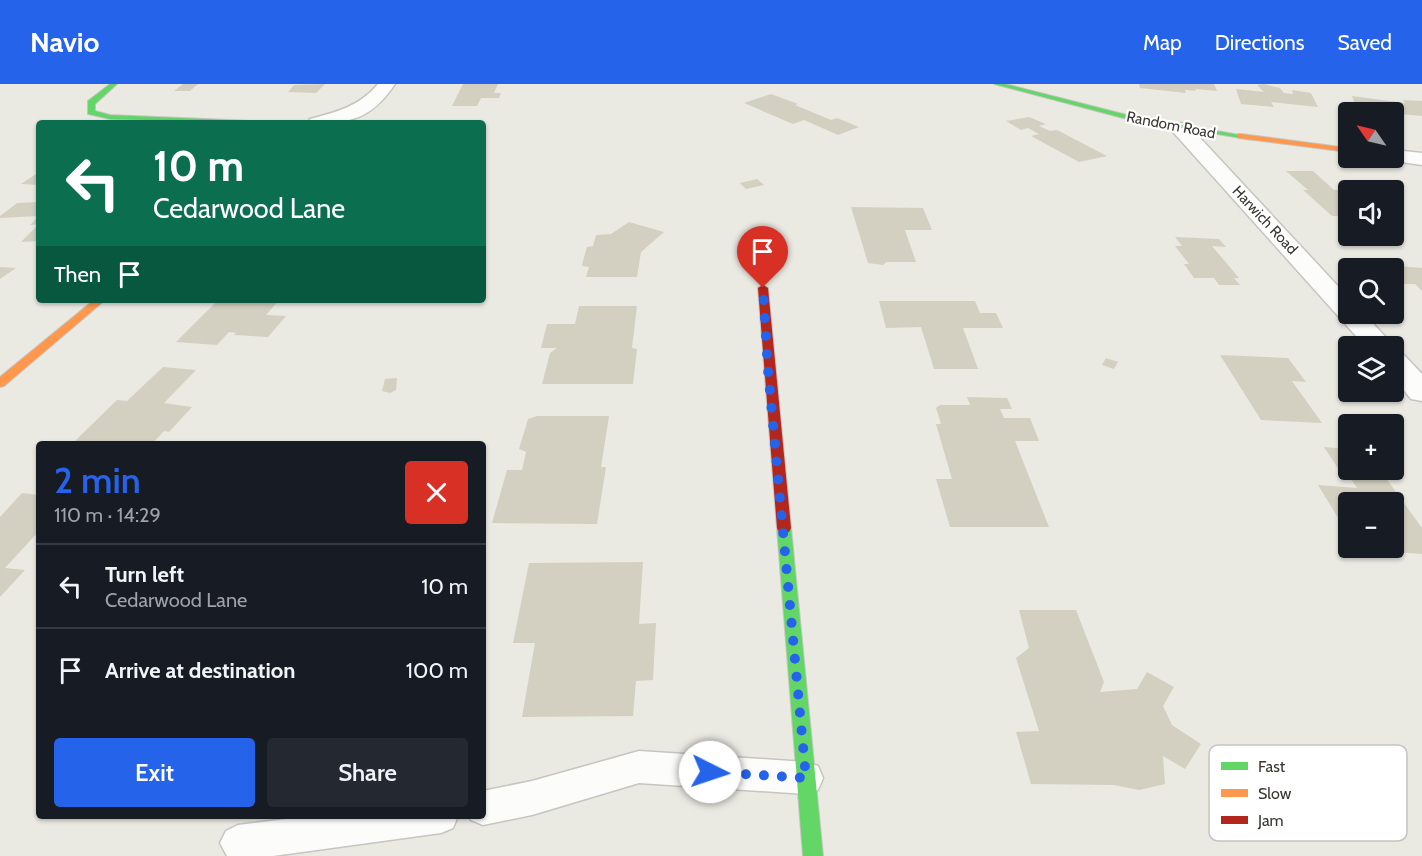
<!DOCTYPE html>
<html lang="en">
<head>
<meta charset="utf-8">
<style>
	:root { --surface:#171b24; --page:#242831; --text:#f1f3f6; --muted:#9ea1a6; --line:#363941; --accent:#2563eb }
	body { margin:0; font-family:Cabin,sans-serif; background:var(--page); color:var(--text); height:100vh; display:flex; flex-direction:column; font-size:22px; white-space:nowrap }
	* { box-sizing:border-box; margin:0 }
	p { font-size:20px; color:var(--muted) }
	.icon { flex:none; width:33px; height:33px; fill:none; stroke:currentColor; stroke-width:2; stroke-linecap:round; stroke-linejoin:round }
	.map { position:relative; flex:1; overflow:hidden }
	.details { position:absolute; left:36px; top:357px; width:450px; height:378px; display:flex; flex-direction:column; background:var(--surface); border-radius:6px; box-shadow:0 2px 4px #0004 }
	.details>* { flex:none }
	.hud { position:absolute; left:36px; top:36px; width:450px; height:183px; border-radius:6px; box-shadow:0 2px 4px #0004; background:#0b6e4f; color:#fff; overflow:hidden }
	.needle { width:39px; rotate:304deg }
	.fabs { position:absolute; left:1338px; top:18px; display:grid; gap:12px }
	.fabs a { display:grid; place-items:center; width:66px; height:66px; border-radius:6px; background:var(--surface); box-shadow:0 2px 4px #0004; font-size:30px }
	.pin { position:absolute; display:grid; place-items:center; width:51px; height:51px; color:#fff; margin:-62px -26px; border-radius:50% 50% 50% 0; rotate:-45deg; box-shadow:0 0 6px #0007 }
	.pin .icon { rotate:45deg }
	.me { position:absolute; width:66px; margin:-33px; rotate:94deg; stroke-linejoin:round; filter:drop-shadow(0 0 4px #0008) }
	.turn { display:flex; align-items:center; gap:21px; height:126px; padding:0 18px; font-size:27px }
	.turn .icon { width:78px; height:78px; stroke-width:2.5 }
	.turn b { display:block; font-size:42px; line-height:51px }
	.then { display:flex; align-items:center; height:57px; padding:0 18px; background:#0003; gap:12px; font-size:22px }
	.round { display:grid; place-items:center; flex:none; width:63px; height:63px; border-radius:6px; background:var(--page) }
	.summary { display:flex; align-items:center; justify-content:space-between; height:102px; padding:0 18px }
	h1 { font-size:36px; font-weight:600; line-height:45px; color:var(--accent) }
	.action { display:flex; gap:12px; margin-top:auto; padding:12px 18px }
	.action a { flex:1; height:69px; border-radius:6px; background:var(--accent); color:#fff; font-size:24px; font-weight:600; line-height:69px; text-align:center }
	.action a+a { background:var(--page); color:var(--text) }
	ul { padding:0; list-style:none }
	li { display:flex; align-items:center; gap:18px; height:84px; padding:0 18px; border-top:2px solid var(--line) }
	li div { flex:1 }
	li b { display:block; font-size:22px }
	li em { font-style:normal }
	header { display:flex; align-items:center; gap:36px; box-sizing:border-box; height:84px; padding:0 30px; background:var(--accent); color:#fff }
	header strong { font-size:28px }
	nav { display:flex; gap:33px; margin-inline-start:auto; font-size:21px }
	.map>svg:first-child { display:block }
	.building { fill:#d4d0c1 }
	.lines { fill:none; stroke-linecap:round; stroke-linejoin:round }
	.lane-casing { stroke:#c6c5c0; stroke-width:3 }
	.street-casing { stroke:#c6c5c0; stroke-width:3 }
	.fast-casing { stroke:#c6c5c0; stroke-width:2 }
	.slow-casing { stroke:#c6c5c0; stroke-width:2 }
	.jam-casing { stroke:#c6c5c0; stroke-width:2 }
	.lane { fill:#fcfcfb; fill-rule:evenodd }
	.street { fill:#fcfcfb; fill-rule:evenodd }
	.fast { fill:#63d668; fill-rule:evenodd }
	.slow { fill:#ff974d; fill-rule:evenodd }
	.jam { fill:#b3261e; fill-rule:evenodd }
	.route { stroke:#2563eb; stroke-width:10; stroke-dasharray:0 18 }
	.labels { text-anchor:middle; stroke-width:4.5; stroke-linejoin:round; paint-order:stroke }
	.far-street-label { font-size:15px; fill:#383732; stroke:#fff }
	.key { fill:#fff; stroke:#c3c3c2; stroke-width:1.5 }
	.key-label { font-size:16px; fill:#383732 }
</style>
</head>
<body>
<header>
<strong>Navio</strong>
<nav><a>Map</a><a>Directions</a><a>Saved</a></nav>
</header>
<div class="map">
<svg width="1422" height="772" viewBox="0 0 1422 772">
	<rect width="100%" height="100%" fill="#eae9e2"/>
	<!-- building -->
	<path class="building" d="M183,0H198L190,7H174Z
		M325,0L316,9L288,8L294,1Z
		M463,0H498L494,9H501L499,14H481L477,22H452Z
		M1139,0H1214L1217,7L1195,5L1196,7L1185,6L1186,9L1140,4Z
		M1263,0L1280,4L1284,9L1293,10L1292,6L1311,9L1318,23L1271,18L1274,23L1241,20L1236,5L1264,8L1257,1Z
		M771,10L798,20L795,21L831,36L837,34L859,43L838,51L804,36L793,40L744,19Z
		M1352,12L1405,19L1403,16L1422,17V32L1357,26Z
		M1029,33L1046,40L1039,42L1050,47L1057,46L1107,72L1079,78L1031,52L1039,50L1028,44L1021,46L1006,37Z
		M1286,87H1313L1334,106H1342L1348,112V132H1332L1303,106H1308Z
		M39,88V101L21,100Z
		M757,95L764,101L746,105L740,99Z
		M39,118V157L21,158L39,140L30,141L39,132L0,134V132L17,119Z
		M851,123L923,124L932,146H905L916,178H886L883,181L868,179Z
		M629,138L664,148L641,168L637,193H586L589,183L582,182L583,177L587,163L593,162L596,151L611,150Z
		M1175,153L1219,155L1226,163L1212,162L1239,194H1234L1240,201H1219L1214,194H1194L1184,180H1189L1175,162H1182Z
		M1377,180L1422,184V207L1415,200H1398L1394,196V184H1382Z
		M0,183L16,184L0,195Z
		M218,216H279L266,231L286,232L268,253L234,251L236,249L229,248L217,261L176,258Z
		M879,217H975L980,229H996L1003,244H963L978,285H934L921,243L886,244Z
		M579,222H637L632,264L637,265L633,300H542L550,269L557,264H541L547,240H575Z
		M1220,271L1288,274L1306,298L1292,297L1322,339L1261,336Z
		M1106,274L1118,278L1114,285L1102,281Z
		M163,283L196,286L164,319L192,323L169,348L164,347L152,360H101L75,357L117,316L127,317Z
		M397,294L396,306L390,309L382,307L385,295Z
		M967,313L1007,314L1012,325H1000L1004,334H1030L1039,357H1015L1049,443H950L936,395H952L936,340H941L936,324L940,321H970Z
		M537,332H609L601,383H606L597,440L492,439L507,386H522L526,368L519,365L528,335Z
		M1324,363L1348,365V386H1385L1389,392L1386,394L1422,444V470L1357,465L1394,464V418H1348V450L1318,401L1357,404L1349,392H1343Z
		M22,409L39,411V447L5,484L25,486L0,513V433Z
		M643,478L639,540L656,539L653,596L636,597L633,632L522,633L535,559H513L529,479Z
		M1019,526H1076L1104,598L1100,608L1137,605L1147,588L1174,603L1163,622L1172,641L1201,660L1185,685L1163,672L1165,700L1139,706L1114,701L1031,700L1016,648L1039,647L1016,574L1029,564Z"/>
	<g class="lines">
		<defs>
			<path id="lane" d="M639,667L806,678L818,682L823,694L818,706L806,710L639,699L532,731L483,741L471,736L469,732H483V707L532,697Z
				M309,732H458L453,744L441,749L273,772H227L220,759L226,747L238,741Z"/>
			<path id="street" d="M378,0H395C370,37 349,39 308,39L310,35C337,28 360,22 378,0Z
				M1181,39L1188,41L1348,213V230H1364L1394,262V263L1365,262L1174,49L1172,45L1174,41Z
				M1394,66L1422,69V81L1387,76L1385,74H1394Z
				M1394,268L1404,271L1422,290V317L1411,315L1394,294Z"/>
			<path id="fast" d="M110,0H117L95,20V27L110,31L251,37L255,39L110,35L88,30V17Z
				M994,0H1005L1127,31L1245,52L1241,54L1127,35Z
				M784,438L789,440L791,444L823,772H803L777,444L779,440Z"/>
			<path id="slow" d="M1241,50L1348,64V68L1238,54V50Z
				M94,216H105L4,302L0,303V293Z"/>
			<path id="jam" d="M763,201L768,204L791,444L789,448H779L777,444L758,204Z"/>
		</defs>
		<!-- lane casing -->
		<use href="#lane" class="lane-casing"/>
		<!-- street casing -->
		<use href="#street" class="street-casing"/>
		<!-- fast casing -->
		<use href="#fast" class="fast-casing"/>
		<!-- slow casing -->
		<use href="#slow" class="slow-casing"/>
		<!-- jam casing -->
		<use href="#jam" class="jam-casing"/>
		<!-- lane -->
		<use href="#lane" class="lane"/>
		<!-- street -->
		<use href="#street" class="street"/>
		<!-- fast -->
		<use href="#fast" class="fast"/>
		<!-- slow -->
		<use href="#slow" class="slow"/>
		<!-- jam -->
		<use href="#jam" class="jam"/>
	</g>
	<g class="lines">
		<!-- route -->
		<path class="route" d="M710,688L806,694L768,286L763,204"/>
	</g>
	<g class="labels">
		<!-- far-street labels -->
		<g class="far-street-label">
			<text transform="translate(1171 41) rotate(11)" y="5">Random Road</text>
			<text transform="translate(1265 136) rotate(47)" y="5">Harwich Road</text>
		</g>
	</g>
	<!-- legend -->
	<rect x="1209" y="661" width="198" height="96" rx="9" class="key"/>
	<rect x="1221" y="678" width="27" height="8" fill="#63d668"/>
	<rect x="1221" y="705" width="27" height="8" fill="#ff974d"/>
	<rect x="1221" y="732" width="27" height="8" fill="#b3261e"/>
	<g class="key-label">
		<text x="1258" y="688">Fast</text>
		<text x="1258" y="715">Slow</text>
		<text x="1258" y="742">Jam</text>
	</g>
</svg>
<div class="fabs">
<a><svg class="needle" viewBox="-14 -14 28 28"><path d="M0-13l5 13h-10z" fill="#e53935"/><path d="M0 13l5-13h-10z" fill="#9ea1a6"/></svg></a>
<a><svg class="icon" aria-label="sound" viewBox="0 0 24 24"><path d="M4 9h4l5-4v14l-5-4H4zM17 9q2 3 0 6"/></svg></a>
<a><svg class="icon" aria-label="search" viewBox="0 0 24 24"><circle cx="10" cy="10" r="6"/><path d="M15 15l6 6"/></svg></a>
<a><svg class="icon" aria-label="layers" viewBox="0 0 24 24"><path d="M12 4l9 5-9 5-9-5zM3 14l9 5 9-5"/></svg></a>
<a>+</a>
<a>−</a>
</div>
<div class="pin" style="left:763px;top:204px;background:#d93025"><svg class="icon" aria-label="arrive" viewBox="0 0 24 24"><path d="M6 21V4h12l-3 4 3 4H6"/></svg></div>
<svg class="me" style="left:710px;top:688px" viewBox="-20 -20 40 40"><circle r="19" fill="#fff"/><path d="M0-13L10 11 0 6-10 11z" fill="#2563eb"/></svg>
<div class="hud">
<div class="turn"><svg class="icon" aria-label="left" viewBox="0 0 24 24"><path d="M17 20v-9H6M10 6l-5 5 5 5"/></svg><div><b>10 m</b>Cedarwood Lane</div></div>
<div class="then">Then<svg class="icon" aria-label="arrive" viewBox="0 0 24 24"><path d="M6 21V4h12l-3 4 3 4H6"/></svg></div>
</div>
<section class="details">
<div class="summary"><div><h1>2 min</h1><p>110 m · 14:29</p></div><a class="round" style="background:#d93025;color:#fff"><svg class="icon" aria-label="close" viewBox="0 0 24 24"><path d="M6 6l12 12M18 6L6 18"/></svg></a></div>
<ul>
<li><svg class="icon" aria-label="left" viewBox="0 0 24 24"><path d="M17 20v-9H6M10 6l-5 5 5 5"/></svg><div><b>Turn left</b><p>Cedarwood Lane</p></div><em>10 m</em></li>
<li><svg class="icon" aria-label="arrive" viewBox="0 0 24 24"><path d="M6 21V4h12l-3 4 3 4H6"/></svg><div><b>Arrive at destination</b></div><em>100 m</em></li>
</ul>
<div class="action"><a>Exit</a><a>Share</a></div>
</section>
</div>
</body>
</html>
